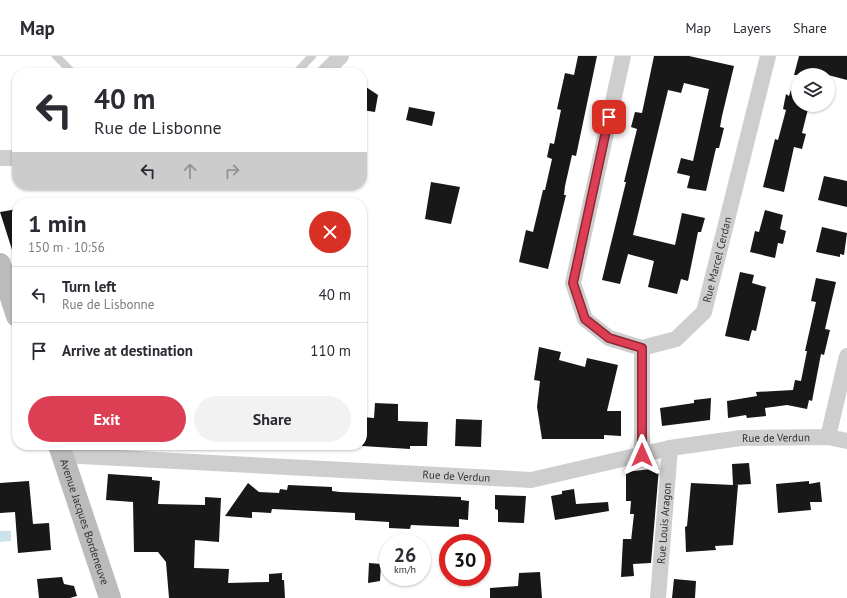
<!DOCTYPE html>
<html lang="en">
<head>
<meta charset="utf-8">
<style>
	:root { --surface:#fff; --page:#f2f2f3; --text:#2b2b33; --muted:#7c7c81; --line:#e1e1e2; --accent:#dc3e53 }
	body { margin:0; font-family:"PT Sans",sans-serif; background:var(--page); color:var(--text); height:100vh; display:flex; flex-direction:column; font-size:15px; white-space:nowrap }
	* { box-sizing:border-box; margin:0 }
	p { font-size:13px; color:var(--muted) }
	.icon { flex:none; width:22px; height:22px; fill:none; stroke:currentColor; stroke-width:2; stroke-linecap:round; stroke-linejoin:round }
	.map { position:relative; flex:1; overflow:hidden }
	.sheet { position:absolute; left:12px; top:142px; width:355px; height:252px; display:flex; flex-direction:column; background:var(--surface); border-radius:16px; box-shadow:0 1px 3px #0004 }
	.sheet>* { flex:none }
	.top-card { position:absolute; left:12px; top:12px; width:355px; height:122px; border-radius:16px; box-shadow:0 1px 3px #0004; background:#fff; color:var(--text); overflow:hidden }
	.controls { position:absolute; left:791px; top:12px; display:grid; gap:8px }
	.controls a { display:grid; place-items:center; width:44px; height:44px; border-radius:50%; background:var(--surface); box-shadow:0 1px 3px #0004; font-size:20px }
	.speed { position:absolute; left:379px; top:478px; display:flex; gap:8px; font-size:20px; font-weight:700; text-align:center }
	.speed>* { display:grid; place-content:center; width:52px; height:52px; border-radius:50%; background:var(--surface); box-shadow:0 1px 3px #0004; line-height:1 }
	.speed small { font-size:10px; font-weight:400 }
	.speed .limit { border:6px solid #d22; background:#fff; color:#111 }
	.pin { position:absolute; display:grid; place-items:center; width:34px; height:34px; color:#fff; margin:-17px; border-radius:8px; box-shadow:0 2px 6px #0006 }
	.me { position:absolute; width:44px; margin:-22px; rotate:0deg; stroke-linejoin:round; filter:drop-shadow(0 0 3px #0008) }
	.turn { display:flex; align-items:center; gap:14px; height:84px; padding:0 16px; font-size:18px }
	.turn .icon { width:52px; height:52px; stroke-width:2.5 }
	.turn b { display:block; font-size:28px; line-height:34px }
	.lanes { display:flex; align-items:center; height:38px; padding:0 16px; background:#0003; justify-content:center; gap:20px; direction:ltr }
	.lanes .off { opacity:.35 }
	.round { display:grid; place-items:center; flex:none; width:42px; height:42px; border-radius:21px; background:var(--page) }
	.overview { display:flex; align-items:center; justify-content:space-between; height:68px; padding:0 16px }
	h1 { font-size:24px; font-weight:800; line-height:30px }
	.button { display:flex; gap:8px; margin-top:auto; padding:8px 16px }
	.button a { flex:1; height:46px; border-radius:24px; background:var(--accent); color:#fff; font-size:16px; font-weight:800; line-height:46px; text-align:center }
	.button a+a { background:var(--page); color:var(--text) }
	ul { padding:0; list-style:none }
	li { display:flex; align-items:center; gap:12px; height:56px; padding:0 16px; border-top:1px solid var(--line) }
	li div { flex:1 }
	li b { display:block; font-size:15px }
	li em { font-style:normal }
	header { display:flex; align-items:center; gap:24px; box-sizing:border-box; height:56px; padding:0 20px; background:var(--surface); border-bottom:1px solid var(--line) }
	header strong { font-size:19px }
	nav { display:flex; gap:22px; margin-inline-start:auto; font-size:14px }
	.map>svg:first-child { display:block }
	.water { fill:#cde1eb }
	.building { fill:#181818 }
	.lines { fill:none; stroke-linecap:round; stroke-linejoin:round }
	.service { stroke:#cecece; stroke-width:8 }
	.minor { stroke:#cecece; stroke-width:16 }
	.secondary { stroke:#bbb; stroke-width:22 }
	.route-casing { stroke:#8f2836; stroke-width:10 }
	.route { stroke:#dc3e53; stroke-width:7 }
	.labels { text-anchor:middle; stroke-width:4; stroke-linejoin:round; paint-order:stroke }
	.street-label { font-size:11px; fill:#313131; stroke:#fff }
</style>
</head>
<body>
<header>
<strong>Map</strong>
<nav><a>Map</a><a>Layers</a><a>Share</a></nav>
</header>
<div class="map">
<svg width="847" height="542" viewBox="0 0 847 542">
	<rect width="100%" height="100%" fill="#fff"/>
	<!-- water -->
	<path class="water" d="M0,475H11V485L0,486Z"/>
	<!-- building -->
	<path class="building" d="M578,0H597L576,100L572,99L565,130L564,139H566L548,213L519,206L526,174L533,176L543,134H545L552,103L547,101L550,87L554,88L561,54L557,53L565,17L574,19Z
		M654,0H689L734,10L722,60L720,71L724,72L719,92H716L706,135L687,132L690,120L677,117L681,102L693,105L709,33L684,27L681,37L668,34L633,179L675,189L682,157L705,162L701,176H698L688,225L681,223L677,238L648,231L654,205L628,198L620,228L602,224L626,126H624L637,73L631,71L635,56L642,57Z
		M799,0H847V24L828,19H794Z
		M794,24H798V49H809L802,77L806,78L802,93L794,91L784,136L763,131L775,83L778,84L786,54L783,53L786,38L789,40Z
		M366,31L378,39L375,56L362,54Z
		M409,51L435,56L432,70L406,64Z
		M824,120L847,125V151L818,144Z
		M431,126L460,131L451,168L425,163Z
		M17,153V199L14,200L0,156Z
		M765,154L783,159L780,173L786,175L783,188L778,187L775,202L750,196L755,175L759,176Z
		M822,171L847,177L844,199L840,198V201L816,196Z
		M740,216L754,219L752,227L766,231L756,275L752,274L749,285L725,280Z
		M816,222L836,226L825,273L830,274L824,299L821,298L812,345L809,344L807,353L787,349L765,352L766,360L747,362L746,359L728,362L727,345L757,340L756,336L793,334L795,324L801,325L807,295H805L816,246L811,245Z
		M539,291L561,296L559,304L585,311L587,302L618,309L607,355H621V380L604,379V383H542L537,351L540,325L534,324Z
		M711,342L710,364L662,370L660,352L694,347V344Z
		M375,347L398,348V365L428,366L427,390H410V393L362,390L363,361L374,362Z
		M456,363L482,364L481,391L455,390Z
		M749,407L751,428L734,429H738L733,489L715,490L716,494L686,496L685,471L687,470L691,427L733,429L732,408Z
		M659,412L651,507L633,508L634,520L621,521L623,483H631V485L634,458H630L631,445H626V416Z
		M108,418L152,421V424L160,425L158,448L205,449V441L221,442L219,486L195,484L194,512L229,513L228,527L269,526V518L282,517V524H284L285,542H169L166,506L158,496H134L133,446L106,444Z
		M29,425L33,468L49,467L51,494L18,497L15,456L0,457V427Z
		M809,425V428L820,426L822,446H810L811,454L778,457L776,428Z
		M248,427L259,436L279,437L280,433L287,434L288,429L332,431V435L340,436L461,441V444L469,445L468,464L459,463V471L411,469L410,473L389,472V466L355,464V457L272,453L271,457L252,456V462L225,460Z
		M574,433L576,448L608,446L609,455L555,464L551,440L562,438V435Z
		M495,439L526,440L524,467L498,466V454L495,453Z
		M369,507L381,508L380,525L368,527Z
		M540,516L542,542H490V532L518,530L519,517Z
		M62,521L64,528L74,530L77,540L70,542H39L37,523Z
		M674,523L696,525L695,542H672Z"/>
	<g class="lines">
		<!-- service -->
		<path class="service" d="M56,0L73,17
			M296,17L312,0"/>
		<!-- minor -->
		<g class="minor">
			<path d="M623,0L573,227L585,263L609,282L642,292"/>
			<path d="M324,17L341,0"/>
			<path d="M0,102H17"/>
			<path d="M828,381L847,300"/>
			<path id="s1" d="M62,399L531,424L670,392L741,382L828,381L847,385"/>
			<path id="s2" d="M642,399V292L676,283L704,256L768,0"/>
			<path id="s3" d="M658,542L670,392"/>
		</g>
		<!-- secondary -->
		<g class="secondary">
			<path d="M0,208L17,260"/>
			<path id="s4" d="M59,389L110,542"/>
		</g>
	</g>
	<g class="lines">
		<defs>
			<path id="route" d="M609,61L573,227L585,263L609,282L642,292V399"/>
		</defs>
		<!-- route casing -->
		<use href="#route" class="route-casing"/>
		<!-- route -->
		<use href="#route" class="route"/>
	</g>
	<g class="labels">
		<!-- street labels -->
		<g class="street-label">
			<text dy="4" stroke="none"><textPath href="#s2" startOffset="235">Rue Marcel Cerdan</textPath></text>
			<text dy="4" stroke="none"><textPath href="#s1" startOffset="719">Rue de Verdun</textPath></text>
			<text dy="4" stroke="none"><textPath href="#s1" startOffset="395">Rue de Verdun</textPath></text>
			<text dy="4" stroke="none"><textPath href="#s4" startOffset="81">Avenue Jacques Bordeneuve</textPath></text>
			<text dy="4" stroke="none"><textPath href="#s3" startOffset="75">Rue Louis Aragon</textPath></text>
		</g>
	</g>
</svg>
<div class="controls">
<a><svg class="icon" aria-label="layers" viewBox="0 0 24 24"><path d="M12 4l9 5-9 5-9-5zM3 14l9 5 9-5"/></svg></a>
</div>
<div class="speed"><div>26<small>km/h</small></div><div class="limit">30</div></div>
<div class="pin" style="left:609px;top:61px;background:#d93025"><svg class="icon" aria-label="arrive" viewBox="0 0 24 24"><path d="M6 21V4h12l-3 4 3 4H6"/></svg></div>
<svg class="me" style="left:642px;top:399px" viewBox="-20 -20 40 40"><path d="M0-17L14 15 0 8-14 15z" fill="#dc3e53" stroke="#fff" stroke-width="4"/></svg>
<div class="top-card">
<div class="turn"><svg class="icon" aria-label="left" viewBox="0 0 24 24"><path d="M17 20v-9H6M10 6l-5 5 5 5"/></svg><div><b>40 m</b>Rue de Lisbonne</div></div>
<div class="lanes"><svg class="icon" aria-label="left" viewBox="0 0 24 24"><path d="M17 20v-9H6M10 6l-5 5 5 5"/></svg><svg class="icon off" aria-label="ahead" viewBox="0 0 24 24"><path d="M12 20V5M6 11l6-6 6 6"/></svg><svg class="icon off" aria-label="right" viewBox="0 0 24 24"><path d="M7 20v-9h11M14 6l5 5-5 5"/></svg></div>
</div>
<section class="sheet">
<div class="overview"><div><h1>1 min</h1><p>150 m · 10:56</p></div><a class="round" style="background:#d93025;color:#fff"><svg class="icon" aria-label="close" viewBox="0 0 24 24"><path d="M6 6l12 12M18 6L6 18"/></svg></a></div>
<ul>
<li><svg class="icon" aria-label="left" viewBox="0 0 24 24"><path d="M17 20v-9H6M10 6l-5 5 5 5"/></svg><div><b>Turn left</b><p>Rue de Lisbonne</p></div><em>40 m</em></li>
<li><svg class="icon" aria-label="arrive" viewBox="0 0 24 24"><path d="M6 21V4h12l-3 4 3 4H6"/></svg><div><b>Arrive at destination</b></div><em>110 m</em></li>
</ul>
<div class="button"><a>Exit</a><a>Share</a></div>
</section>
</div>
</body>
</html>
